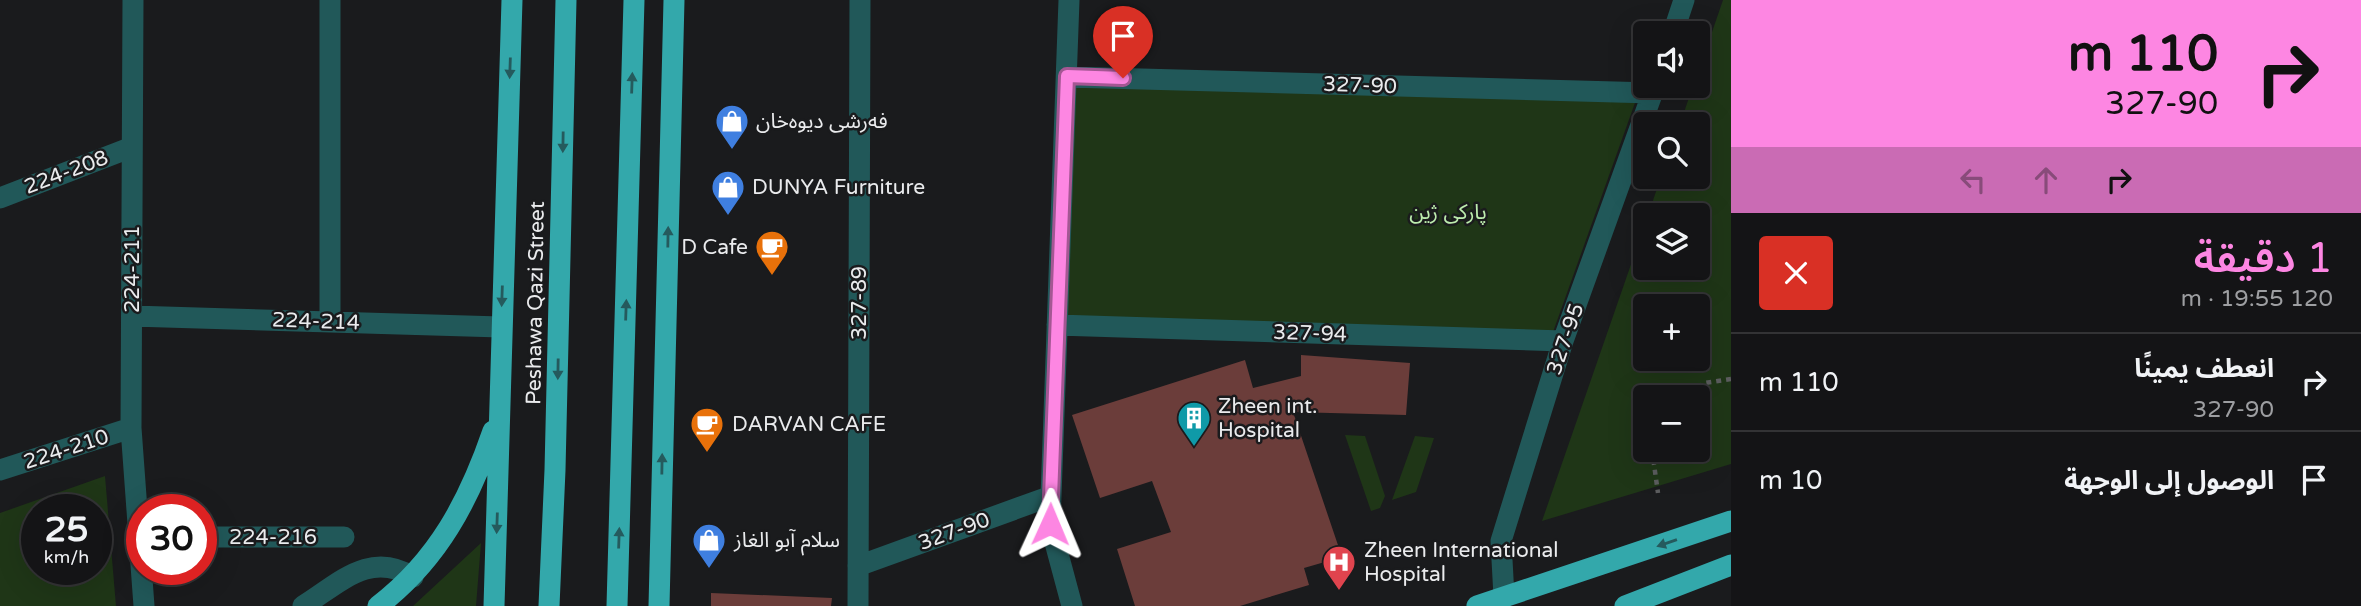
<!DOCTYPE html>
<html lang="ar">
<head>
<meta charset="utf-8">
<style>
	:root { --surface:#141416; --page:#212123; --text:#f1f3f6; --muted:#9d9ea1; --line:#333335; --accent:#fd86e2 }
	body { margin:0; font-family:"Varela Round","Noto Sans Arabic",sans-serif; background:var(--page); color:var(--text); direction:rtl; height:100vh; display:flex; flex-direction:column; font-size:26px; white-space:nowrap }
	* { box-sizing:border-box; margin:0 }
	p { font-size:23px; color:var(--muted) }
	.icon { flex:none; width:38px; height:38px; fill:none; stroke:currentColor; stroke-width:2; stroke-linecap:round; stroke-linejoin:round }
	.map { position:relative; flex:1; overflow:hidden; direction:ltr }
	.details { display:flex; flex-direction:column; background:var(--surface); width:630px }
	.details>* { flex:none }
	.guide { background:#fd86e2; color:#111; overflow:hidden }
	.fabs { position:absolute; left:1633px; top:21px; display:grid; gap:14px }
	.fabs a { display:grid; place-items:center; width:77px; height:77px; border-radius:7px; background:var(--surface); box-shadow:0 7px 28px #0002,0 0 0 2px var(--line); font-size:35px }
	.speed { position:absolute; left:21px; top:494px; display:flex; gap:14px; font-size:35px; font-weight:700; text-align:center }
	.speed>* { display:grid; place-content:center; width:91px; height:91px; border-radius:50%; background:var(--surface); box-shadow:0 7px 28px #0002,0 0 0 2px var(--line); line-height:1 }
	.speed small { font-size:18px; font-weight:400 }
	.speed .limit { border:10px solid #d22; background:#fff; color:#111 }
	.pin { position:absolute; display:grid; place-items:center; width:60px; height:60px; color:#fff; margin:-72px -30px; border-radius:50% 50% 50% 0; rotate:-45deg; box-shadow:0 0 7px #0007 }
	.pin .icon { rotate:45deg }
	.me { position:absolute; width:77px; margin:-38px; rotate:1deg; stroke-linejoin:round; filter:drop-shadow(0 0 5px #0008) }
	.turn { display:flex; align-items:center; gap:24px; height:147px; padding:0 28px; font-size:32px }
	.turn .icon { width:91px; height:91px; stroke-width:2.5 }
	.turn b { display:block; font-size:49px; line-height:60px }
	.lanes { display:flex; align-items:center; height:66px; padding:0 28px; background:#0003; justify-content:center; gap:35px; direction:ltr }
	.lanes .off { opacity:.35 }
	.round { display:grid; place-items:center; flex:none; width:74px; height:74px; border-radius:7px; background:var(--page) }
	.overview { display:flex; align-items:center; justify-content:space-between; height:119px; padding:0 28px }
	h1 { font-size:42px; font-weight:600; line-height:52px; color:var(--accent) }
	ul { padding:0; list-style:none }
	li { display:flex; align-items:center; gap:21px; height:98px; padding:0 28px; border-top:2px solid var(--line) }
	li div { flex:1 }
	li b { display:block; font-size:26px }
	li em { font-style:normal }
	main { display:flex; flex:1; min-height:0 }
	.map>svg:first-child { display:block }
	.green { fill:#1f3617; fill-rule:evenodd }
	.building { fill:#6b3d3a }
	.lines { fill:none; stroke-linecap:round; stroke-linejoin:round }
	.path { stroke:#5c5d5f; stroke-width:4.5; stroke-dasharray:5 5; stroke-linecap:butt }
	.minor { stroke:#215859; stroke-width:21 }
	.highway { stroke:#33a8ab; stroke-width:21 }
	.oneway { fill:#255a5d }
	.route-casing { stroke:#a45793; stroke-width:18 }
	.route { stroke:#fd86e2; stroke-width:12 }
	.labels { text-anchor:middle; stroke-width:5; stroke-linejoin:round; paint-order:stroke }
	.street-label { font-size:21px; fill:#eaebed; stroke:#1a1b1d }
	.poi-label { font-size:21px; fill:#eaebed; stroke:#1a1b1d; text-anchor:start }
	.park-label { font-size:21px; fill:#bdecae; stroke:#1a1b1d }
</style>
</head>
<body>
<main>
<section class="details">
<div class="guide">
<div class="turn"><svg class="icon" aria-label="right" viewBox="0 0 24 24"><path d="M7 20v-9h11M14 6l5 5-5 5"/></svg><div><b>110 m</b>327-90</div></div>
<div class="lanes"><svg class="icon off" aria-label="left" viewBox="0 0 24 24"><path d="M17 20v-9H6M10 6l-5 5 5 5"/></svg><svg class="icon off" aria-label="ahead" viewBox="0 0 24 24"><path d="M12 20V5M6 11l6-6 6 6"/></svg><svg class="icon" aria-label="right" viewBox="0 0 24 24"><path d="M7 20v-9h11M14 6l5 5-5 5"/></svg></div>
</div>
<div class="overview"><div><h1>1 دقيقة</h1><p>120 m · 19:55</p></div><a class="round" style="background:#d93025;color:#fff"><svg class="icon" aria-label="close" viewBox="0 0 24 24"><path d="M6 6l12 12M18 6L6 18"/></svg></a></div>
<ul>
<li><svg class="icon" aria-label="right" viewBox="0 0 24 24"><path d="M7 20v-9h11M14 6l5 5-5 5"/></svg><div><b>انعطف يمينًا</b><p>327-90</p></div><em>110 m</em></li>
<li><svg class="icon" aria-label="arrive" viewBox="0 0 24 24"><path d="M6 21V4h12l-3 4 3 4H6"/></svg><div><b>الوصول إلى الوجهة</b></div><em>10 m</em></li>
</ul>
</section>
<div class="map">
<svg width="1731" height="606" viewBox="0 0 1731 606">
	<rect width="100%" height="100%" fill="#1a1b1d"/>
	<!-- green -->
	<path class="green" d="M1723,0H1731V464L1542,521L1645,224V268H1698V215H1648L1661,177H1698V124H1680L1693,86H1698V73ZM1698,306V359H1645V306ZM1698,397V450H1645V397Z
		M1074,85L1636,100L1553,332L1066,317Z
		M1345,435L1365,436L1385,496L1380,508L1371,511Z
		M1415,436L1434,438L1416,492L1392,500Z
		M105,476L116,606H0V513ZM96,509V569H37V509Z
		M481,543L476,606H413Z"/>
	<!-- building -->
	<path class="building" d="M1301,355L1410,363L1406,415L1293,412L1342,557L1304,568L1309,585L1240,606H1135L1117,549L1171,532L1152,481L1100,498L1072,415L1245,360L1253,388L1301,376Z
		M711,593L832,598L831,606H711Z"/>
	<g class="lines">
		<!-- path -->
		<path class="path" d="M1680,397L1705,383L1731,379
			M1652,450L1658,493"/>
		<!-- minor -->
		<path class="minor" d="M133,0L131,428L144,606
			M1069,0L1050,524L1072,606
			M1673,33L1684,0
			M1067,77L1652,93
			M0,198L132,147
			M132,316L501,327
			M330,321V0
			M1057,325L1563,341
			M0,470L131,428
			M201,537H344
			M858,566L1051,496
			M1504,597L1501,541L1563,341L1655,86
			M303,606C340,583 370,550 413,577
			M858,606L860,0"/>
		<!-- highway -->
		<path class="highway" d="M378,606C438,560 469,501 493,431
			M494,606L512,0
			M549,606L555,470L566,0
			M617,606L634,0
			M659,606L674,0
			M1477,606L1731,521
			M1625,606L1731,565"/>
	</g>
	<!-- one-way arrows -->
	<defs><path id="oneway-solid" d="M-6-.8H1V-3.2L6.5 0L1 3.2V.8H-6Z" transform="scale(1.75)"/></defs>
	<g class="oneway">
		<use href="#oneway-solid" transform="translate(510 68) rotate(92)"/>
		<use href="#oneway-solid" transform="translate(632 83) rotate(-88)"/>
		<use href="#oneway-solid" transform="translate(563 142) rotate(91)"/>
		<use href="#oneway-solid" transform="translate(668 237) rotate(-89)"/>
		<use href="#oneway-solid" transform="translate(502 296) rotate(92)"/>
		<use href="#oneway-solid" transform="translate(626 310) rotate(-88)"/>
		<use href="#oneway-solid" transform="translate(558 369) rotate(91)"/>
		<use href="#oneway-solid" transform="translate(662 464) rotate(-89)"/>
		<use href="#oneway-solid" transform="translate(497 523) rotate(92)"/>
		<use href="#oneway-solid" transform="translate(619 538) rotate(-88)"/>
		<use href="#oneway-solid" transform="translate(1667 543) rotate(161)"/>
	</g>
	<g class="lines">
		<defs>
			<path id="route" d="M1050,524L1067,76L1123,78"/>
		</defs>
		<!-- route casing -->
		<use href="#route" class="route-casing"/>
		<!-- route -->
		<use href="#route" class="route"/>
	</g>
	<!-- icons -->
	<defs>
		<symbol id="shop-pin" viewBox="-11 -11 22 30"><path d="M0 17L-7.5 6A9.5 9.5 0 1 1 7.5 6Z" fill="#3f7fe0" stroke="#1a1b1d"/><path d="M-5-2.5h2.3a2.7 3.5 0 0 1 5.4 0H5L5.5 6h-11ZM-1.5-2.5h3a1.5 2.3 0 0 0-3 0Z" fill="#fff"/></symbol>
		<symbol id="cafe-pin" viewBox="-11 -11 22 30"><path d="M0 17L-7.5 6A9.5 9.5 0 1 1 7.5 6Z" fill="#e8710a" stroke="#1a1b1d"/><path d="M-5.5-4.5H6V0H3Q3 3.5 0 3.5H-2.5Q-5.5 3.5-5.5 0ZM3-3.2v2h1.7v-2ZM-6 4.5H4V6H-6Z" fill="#fff"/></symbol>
		<symbol id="building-pin" viewBox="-11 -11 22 30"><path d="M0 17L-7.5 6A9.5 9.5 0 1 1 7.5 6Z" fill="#0f9aa8" stroke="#1a1b1d"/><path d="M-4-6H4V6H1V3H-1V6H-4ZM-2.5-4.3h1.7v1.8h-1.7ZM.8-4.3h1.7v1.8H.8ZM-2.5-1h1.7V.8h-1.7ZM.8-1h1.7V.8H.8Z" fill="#fff"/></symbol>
		<symbol id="hospital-pin" viewBox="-11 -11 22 30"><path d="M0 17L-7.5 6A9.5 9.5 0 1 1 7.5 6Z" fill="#e0444e" stroke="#1a1b1d"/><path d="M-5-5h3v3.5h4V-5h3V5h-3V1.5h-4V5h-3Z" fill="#fff"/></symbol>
	</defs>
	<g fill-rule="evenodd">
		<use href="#shop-pin" x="713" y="102" width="38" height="52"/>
		<use href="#shop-pin" x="709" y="168" width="38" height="52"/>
		<use href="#cafe-pin" x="753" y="228" width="38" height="52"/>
		<use href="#building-pin" x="1175" y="399" width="38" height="52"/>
		<use href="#cafe-pin" x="688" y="405" width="38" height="52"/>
		<use href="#shop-pin" x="690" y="521" width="38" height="52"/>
		<use href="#hospital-pin" x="1320" y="543" width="38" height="52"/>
	</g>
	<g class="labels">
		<!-- street labels -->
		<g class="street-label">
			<text transform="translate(1360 85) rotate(2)" y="7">327-90</text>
			<text transform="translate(66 172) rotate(-21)" y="7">224-208</text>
			<text transform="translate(132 269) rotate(-90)" y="7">224-211</text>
			<text transform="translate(535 303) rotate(-89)" y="7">Peshawa Qazi Street</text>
			<text transform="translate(859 303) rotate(-90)" y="7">327-89</text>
			<text transform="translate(316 321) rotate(2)" y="7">224-214</text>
			<text transform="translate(1310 333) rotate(2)" y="7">327-94</text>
			<text transform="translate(1565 339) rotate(-71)" y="7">327-95</text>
			<text transform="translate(66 449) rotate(-18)" y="7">224-210</text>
			<text transform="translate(954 531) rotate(-20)" y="7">327-90</text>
			<text x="273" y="544">224-216</text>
		</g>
		<!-- poi labels -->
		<g class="poi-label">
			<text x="756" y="128">فەرشی دیوەخان</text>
			<text x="752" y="194">DUNYA Furniture</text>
			<text x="748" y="254" text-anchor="end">D Cafe</text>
			<text x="1218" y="413">Zheen int.<tspan x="1218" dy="24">Hospital</tspan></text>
			<text x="732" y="431">DARVAN CAFE</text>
			<text x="734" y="547">سلام آبو الغاز</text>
			<text x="1364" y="557">Zheen International<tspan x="1364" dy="24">Hospital</tspan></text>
		</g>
		<!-- park labels -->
		<g class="park-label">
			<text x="1448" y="219">پارکی ژین</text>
		</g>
	</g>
</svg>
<div class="fabs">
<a><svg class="icon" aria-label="sound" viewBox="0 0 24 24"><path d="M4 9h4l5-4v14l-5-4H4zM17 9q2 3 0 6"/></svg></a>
<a><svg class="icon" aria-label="search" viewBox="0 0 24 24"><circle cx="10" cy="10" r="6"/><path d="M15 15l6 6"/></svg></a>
<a><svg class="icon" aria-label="layers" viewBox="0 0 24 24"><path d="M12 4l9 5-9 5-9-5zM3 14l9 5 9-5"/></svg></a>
<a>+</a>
<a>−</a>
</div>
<div class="speed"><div>25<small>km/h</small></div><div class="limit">30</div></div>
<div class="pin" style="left:1123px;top:78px;background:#d93025"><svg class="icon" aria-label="arrive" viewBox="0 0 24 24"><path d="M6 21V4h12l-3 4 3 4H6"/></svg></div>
<svg class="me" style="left:1050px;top:524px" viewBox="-20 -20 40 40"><path d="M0-17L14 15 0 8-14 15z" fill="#fd86e2" stroke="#fff" stroke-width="4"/></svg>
</div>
</main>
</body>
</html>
